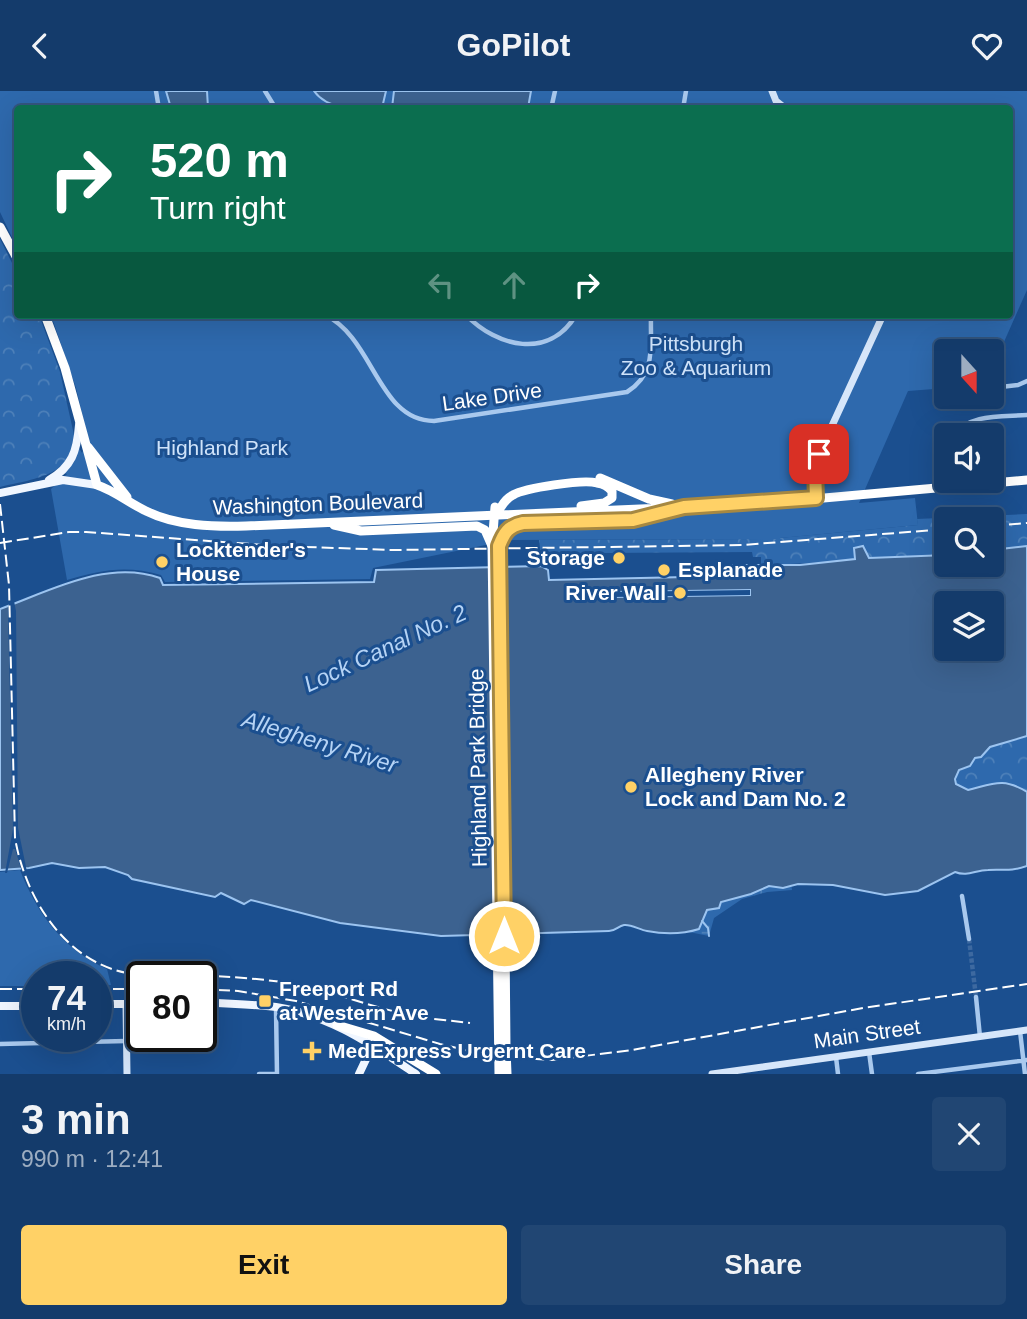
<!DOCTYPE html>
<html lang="en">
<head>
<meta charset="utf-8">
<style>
	:root { --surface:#143b6b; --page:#214673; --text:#f1f3f6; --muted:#9dadc1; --line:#33557e; --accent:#ffd166 }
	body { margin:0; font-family:Arial,sans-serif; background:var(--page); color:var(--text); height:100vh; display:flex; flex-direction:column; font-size:26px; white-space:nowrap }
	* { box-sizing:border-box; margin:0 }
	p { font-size:23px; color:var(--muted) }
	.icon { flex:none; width:38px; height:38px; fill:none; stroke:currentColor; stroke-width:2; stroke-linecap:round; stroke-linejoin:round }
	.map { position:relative; height:983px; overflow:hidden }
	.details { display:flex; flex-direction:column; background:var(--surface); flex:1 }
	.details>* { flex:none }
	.hud { position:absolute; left:14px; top:14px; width:999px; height:214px; border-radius:7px; box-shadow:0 7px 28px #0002,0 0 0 2px var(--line); background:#0b6e4f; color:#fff; overflow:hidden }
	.needle { width:46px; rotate:159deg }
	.tools { position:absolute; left:934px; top:248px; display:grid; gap:14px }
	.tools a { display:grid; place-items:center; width:70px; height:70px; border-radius:7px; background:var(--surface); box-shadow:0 7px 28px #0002,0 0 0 2px var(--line); font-size:35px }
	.speed { position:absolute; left:21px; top:870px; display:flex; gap:14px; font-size:35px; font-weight:700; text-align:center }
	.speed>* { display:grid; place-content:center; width:91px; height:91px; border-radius:50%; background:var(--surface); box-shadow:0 7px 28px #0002,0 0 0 2px var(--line); line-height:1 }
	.speed small { font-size:18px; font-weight:400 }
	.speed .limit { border:4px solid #111; border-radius:10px; background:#fff; color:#111 }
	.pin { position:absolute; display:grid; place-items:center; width:60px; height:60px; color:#fff; margin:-30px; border-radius:14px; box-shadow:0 4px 10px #0006 }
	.me { position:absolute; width:77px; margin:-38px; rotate:0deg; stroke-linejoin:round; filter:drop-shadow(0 0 5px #0008) }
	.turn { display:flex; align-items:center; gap:24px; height:147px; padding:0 21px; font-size:32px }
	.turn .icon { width:91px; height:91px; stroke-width:2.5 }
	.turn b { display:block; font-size:49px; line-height:60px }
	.lanes { display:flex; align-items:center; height:66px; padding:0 21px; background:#0003; justify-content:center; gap:35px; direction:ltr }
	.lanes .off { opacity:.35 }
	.round { display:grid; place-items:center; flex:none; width:74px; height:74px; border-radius:7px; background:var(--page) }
	.summary { display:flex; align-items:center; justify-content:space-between; height:119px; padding:0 21px }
	h1 { font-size:42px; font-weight:700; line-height:52px }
	.primary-button { display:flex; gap:14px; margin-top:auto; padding:14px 21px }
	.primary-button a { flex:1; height:80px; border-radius:7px; background:var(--accent); color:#111; font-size:28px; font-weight:700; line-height:80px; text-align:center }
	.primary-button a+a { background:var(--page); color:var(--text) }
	header { display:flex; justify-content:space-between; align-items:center; height:91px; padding:0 21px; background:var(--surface); font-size:32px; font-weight:700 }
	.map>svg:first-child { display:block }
	.forest { fill:url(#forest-crowns) }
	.wetland { fill:url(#wetland-marsh) }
	.green { fill:#2e69ad }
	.water { fill:#3c6290; stroke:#9cc4f0; stroke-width:2; fill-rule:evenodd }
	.pier { fill:#1b4f8f }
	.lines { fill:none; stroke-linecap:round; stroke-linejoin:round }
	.stream { stroke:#9cc4f0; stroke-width:2 }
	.street-tunnel { stroke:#3d69a0; stroke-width:4.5; stroke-dasharray:4.5 2; stroke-linecap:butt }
	.street { stroke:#a9c9ee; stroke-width:4.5 }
	.secondary { stroke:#d6e6fa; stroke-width:7 }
	.primary { stroke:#f0f6ff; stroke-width:8 }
	.highway { stroke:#fff; stroke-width:9 }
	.rail { stroke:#fff; stroke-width:2; stroke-dasharray:12 5; stroke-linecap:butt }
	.highway-bridge { stroke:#fff; stroke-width:9 }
	.route-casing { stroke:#a68842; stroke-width:18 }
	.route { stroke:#ffd166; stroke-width:12 }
	.poi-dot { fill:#ffd166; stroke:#1b4f8f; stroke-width:2.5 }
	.labels { text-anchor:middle; stroke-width:6; stroke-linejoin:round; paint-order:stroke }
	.park-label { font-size:21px; fill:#cfe3fa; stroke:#1b4f8f }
	.street-label { font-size:21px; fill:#fff; stroke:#1b4f8f }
	.poi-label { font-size:21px; font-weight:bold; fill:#fff; stroke:#1b4f8f; text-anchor:start }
	.water-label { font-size:23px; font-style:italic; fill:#b5d3f5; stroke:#1b4f8f }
</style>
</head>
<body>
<header><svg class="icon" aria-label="back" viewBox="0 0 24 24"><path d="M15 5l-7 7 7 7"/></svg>GoPilot<svg class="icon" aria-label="heart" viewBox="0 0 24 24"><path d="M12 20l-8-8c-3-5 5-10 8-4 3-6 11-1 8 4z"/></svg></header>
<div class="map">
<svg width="1027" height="983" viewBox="0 0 1027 983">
	<defs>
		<pattern id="forest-crowns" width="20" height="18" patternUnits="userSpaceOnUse" patternTransform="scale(1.75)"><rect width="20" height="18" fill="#2e69ad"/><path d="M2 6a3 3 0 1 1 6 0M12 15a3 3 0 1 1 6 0" fill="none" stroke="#4d80b9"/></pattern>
		<pattern id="wetland-marsh" width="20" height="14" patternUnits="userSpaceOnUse" patternTransform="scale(1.75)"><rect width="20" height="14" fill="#2e69ad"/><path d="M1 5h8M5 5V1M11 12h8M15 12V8" fill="none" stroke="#4d80b9"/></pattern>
	</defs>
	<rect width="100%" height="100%" fill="#1b4f8f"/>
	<!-- forest -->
	<path class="forest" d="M0,148L17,182L18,224H39L60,281L74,344C74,386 31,388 0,396Z
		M1027,423V455L992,459V429H947V464C884,465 823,473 761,474V466H753L752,461L599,462L594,465H541L539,449L779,448V447L918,434L917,428Z
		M1027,645V701C1003,686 993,693 968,699L956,693L957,681L968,676L977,666L983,664L990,656Z"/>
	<!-- wetland -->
	<path class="wetland" d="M791,792L792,799L767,801L742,808L714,827L709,845L689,841L705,806L721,797Z"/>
	<!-- green -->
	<path class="green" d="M0,0H1027V199L992,278V261H947V297L908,300L859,412L915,407L918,434L780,447V448L510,449L373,477L370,488L165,491L161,484C126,474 101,479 67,489L51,398L67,383L64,382L74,371L79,357L82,362L88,347L76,297L51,224H1010V18H18L17,157L0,121Z
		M20,779C37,823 64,859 107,878L111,894H96V886H37V895H0V781Z"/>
	<!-- water -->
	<path class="water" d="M166,0H207L208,17H171Z
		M314,0H386L382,17C358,18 328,20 314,0Z
		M394,0H531L528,17H392Z
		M863,455L869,467L947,464V474H992V459L1027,455V645L990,656L981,666L975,667L970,675L959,679L955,688L956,693L968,699C993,693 1003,686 1027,701V775C1009,781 1005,778 988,779C975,779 968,786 955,781L918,800L885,804L833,794L798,793L783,797L769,795L751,803L721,811L719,817L707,819L699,838C683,843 663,843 647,840C640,839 631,833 624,834C618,835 616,840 609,840L441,845L340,832L251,809L244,813L221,802L215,806L132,788L128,784L105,776L79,777L52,772L29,777L0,779V518C50,500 107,468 160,487L163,494L374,491L376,479L541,475L548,479L549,489L732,485V474H800L855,468L854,457ZM750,499V504L612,506V501ZM947,513H992V558H947Z"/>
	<!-- pier -->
	<path class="pier" d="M750,499V504L612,506L608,503L612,501Z
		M14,510L16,520L18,737L27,781H22L15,758H13L7,782H5L13,738L8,521L9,511Z"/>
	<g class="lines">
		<!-- stream -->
		<path class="stream" d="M702,830L708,837L709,845"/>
		<!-- street-tunnel -->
		<path class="street-tunnel" d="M969,848L976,906"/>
		<!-- street -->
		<path class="street" d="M156,0L159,18
			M265,0L276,18
			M551,18L555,0
			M683,18L686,0
			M325,224C374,247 378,330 434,330L627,301C657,282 650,255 651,224
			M466,224C497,256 549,269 576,224
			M992,297L1018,294L1027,290
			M953,345C969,322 1002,326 1027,324
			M962,805L969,848
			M976,906L980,946
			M276,917L277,983
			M1020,940L1025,983
			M0,953L126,950
			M869,961L872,983
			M836,966L838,983
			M259,983H277
			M918,983L1027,969"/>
		<!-- secondary -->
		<path class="secondary" d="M772,0L776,10L786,18
			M816,407L815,379L819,363L883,224
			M126,913L127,983
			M712,983L1027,939"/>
		<!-- primary -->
		<path class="primary" d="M49,389C72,376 77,360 79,334
			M0,402L63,389L97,394
			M201,911C226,913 252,913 276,916C330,924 372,954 416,983
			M96,913H142
			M0,915H37
			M359,983L368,964L369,951"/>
		<!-- highway -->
		<path class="highway" d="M0,136L18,169
			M45,224L65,277L97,394C115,400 129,412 146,420C176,435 214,436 246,435L756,413L1027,389
			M88,356L127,406
			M600,387L649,408L672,413
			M501,416C504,411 507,407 513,404C525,397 583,388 597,392C604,393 607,395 612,400V407L604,412L581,415
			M334,434L361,440L477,435L485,439L492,455
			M499,455L508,438L518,433L639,428L669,420
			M504,737L506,958
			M337,934L374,945L436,983"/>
		<!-- rail -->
		<path class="rail" d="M0,413L9,494L15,747C25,806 64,870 127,882C148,886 170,884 191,884C222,885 252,887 282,891C323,897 361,913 401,922C423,928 447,929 470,932
			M992,435L1027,432
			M0,452L69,441H86L278,455L393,459L742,454L947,438
			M0,898H37
			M96,898H142
			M201,898L238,900L296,910L440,953L491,965L552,969L632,959L863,917L1027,893"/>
		<!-- highway-bridge -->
		<path class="highway-bridge" d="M495,416L492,455L499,983
			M498,442L499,487
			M499,508L504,737
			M506,958L507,983"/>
	</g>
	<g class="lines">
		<defs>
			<path id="route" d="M504,845L499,455C504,442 508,435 523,432L633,429L684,416L816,407L815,379L819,363"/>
		</defs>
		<!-- route casing -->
		<use href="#route" class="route-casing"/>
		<!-- route -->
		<use href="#route" class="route"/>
	</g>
	<!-- markers -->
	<g class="poi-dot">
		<circle cx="619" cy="467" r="7"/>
		<circle cx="162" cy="471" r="7"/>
		<circle cx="664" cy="479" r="7"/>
		<circle cx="680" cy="502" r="7"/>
		<circle cx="631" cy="696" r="7"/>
		<rect x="258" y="903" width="14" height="14" rx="3.5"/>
		<path d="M308.5 949.5h7v7h7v7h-7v7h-7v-7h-7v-7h7z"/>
	</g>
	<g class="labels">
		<!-- park labels -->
		<g class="park-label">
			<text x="696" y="260">Pittsburgh<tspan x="696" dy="24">Zoo &amp; Aquarium</tspan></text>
			<text x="222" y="364">Highland Park</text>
		</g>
		<!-- street labels -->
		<g class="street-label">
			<text transform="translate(492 306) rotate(-8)" y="7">Lake Drive</text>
			<text transform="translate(318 413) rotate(-2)" y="7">Washington Boulevard</text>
			<text transform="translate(478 677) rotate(-91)" y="7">Highland Park Bridge</text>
			<text transform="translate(867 943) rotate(-8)" y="7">Main Street</text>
		</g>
		<!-- poi labels -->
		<g class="poi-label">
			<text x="176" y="466">Locktender's<tspan x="176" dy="24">House</tspan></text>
			<text x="605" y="474" text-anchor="end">Storage</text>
			<text x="678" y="486">Esplanade</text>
			<text x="666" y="509" text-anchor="end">River Wall</text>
			<text x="645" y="691">Allegheny River<tspan x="645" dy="24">Lock and Dam No. 2</tspan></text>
			<text x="279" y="905">Freeport Rd<tspan x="279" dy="24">at Western Ave</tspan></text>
			<text x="328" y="967">MedExpress Urgernt Care</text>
		</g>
		<!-- water labels -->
		<g class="water-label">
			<text transform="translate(385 557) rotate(-25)" y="8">Lock Canal No. 2</text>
			<text transform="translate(320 651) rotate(17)" y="8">Allegheny River</text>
		</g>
	</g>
</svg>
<div class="tools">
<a><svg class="needle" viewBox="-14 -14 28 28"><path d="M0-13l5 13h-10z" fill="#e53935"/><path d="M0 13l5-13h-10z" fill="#9dadc1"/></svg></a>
<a><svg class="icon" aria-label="sound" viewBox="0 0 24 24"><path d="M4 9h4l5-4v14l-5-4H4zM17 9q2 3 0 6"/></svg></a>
<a><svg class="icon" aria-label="search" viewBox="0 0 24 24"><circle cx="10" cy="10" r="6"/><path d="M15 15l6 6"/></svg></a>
<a><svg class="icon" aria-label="layers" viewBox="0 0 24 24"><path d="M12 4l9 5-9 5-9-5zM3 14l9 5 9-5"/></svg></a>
</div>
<div class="speed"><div>74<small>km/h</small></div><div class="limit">80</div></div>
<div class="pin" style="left:819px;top:363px;background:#d93025"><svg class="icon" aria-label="arrive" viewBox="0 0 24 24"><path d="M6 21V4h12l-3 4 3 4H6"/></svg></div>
<svg class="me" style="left:504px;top:845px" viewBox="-20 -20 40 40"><circle r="17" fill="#ffd166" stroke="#fff" stroke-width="3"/><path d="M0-11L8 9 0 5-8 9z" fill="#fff"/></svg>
<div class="hud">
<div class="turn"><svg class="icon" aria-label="right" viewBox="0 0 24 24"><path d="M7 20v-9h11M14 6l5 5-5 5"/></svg><div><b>520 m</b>Turn right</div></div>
<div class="lanes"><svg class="icon off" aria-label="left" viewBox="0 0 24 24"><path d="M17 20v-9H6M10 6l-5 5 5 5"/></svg><svg class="icon off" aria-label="ahead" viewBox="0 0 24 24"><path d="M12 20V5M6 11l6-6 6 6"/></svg><svg class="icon" aria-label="right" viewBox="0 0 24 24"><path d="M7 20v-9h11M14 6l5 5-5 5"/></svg></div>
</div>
</div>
<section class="details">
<div class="summary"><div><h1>3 min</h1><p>990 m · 12:41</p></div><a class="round"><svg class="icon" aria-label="close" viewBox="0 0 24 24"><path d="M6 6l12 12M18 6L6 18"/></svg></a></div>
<div class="primary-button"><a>Exit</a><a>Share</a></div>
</section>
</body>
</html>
